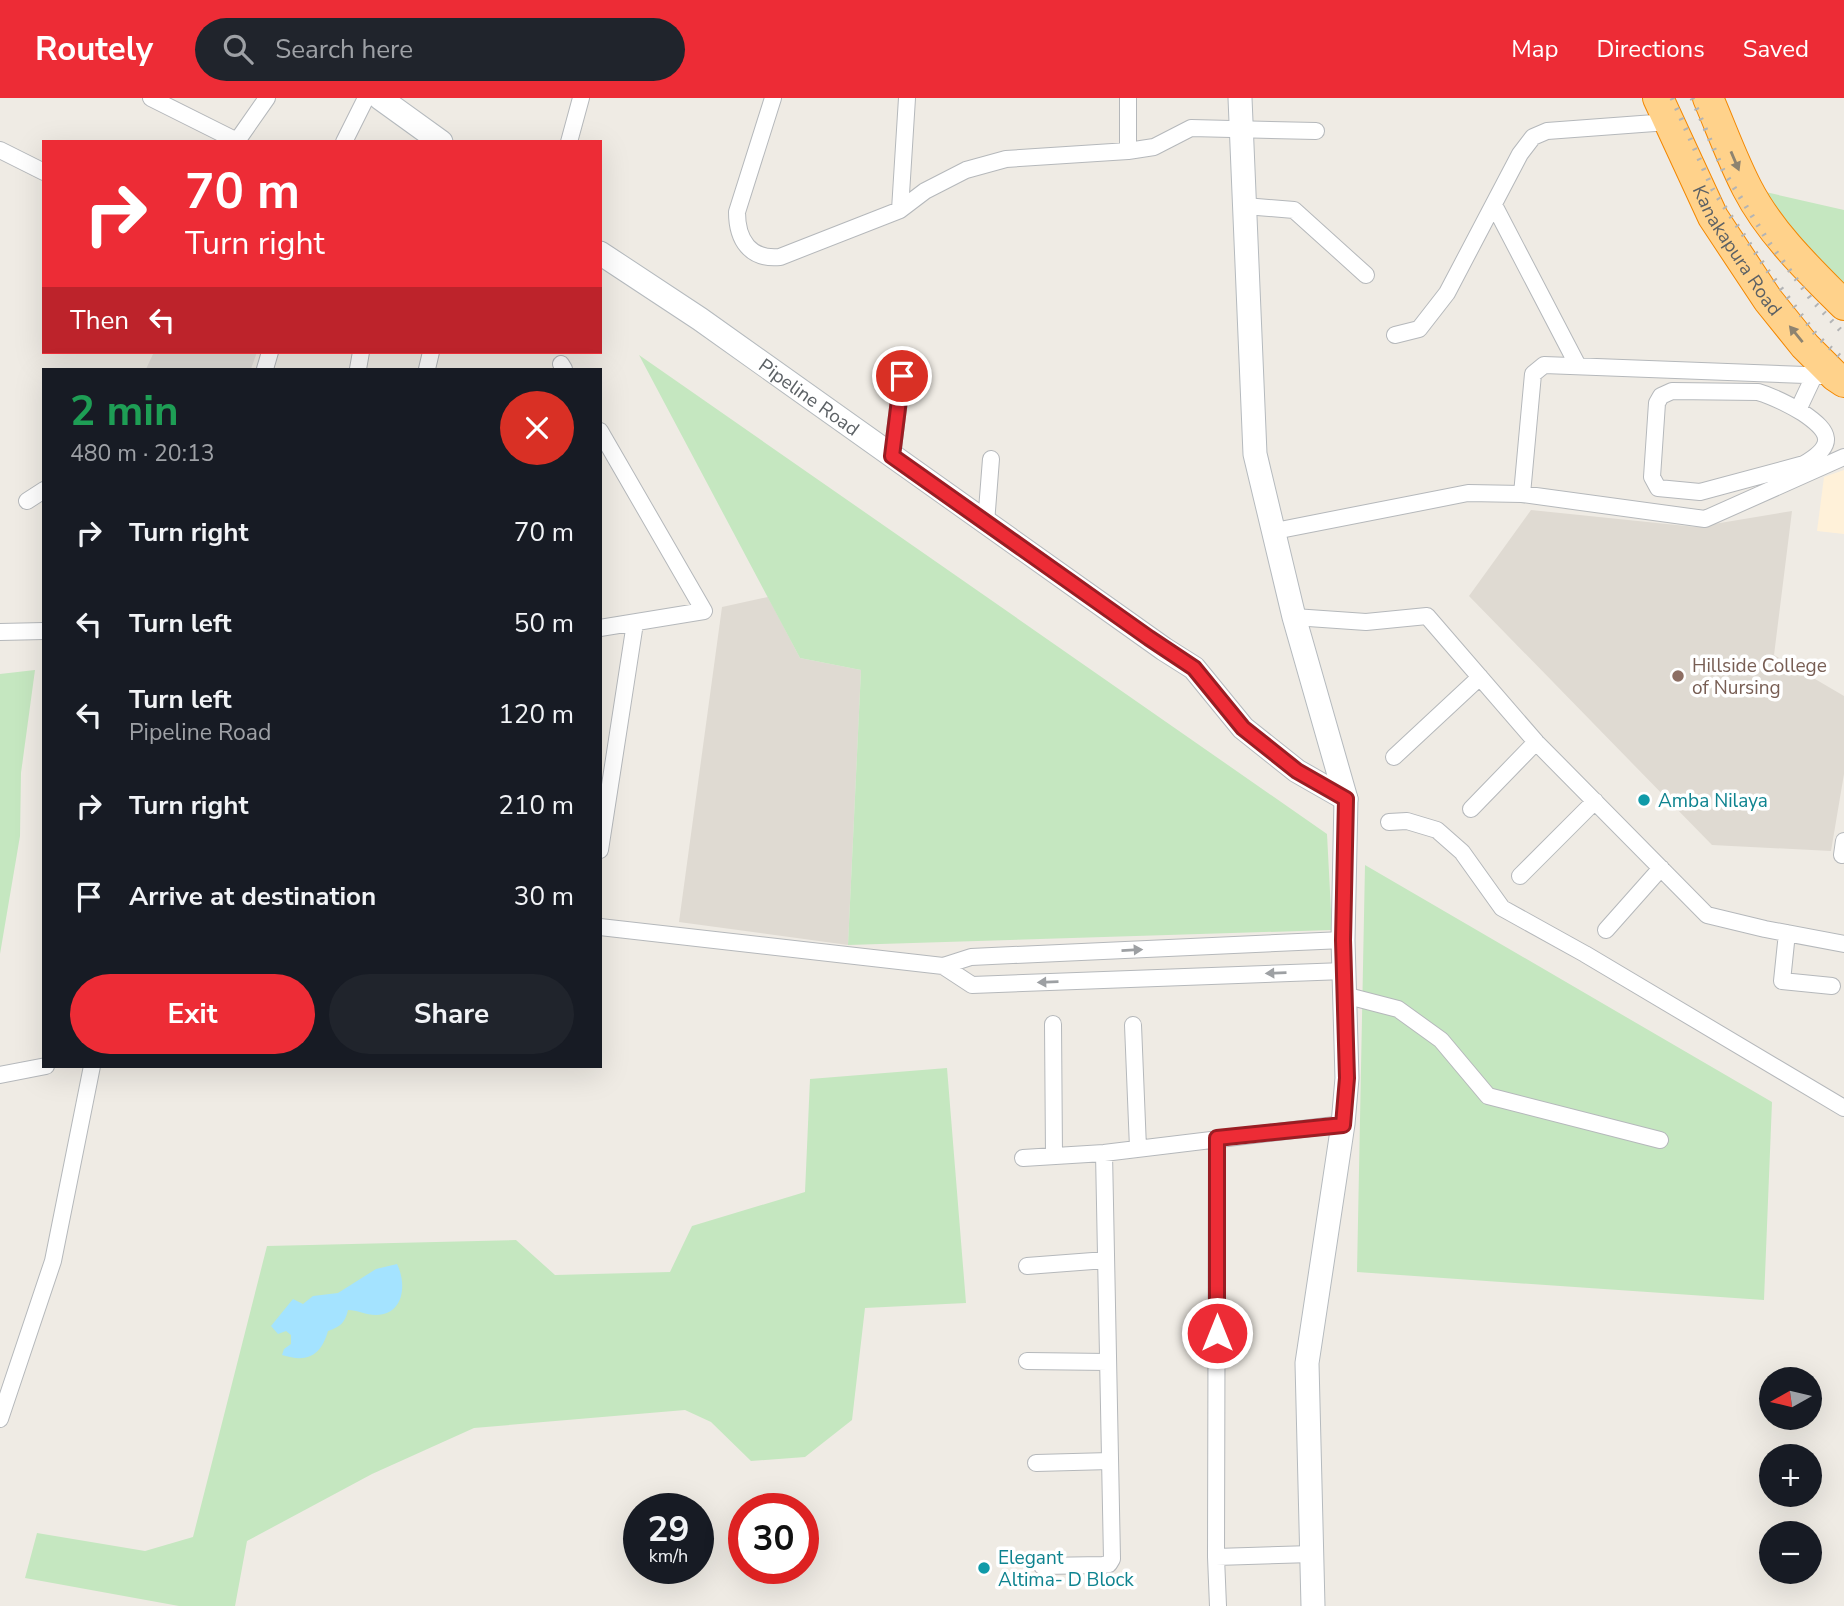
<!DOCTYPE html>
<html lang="en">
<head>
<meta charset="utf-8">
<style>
	:root { --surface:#171b24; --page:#20242c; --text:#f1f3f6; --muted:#9ea1a6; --accent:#ed2c36 }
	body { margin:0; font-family:"Nunito Sans",sans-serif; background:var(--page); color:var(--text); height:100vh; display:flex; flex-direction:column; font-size:26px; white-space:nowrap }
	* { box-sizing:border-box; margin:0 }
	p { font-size:23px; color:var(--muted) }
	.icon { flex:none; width:38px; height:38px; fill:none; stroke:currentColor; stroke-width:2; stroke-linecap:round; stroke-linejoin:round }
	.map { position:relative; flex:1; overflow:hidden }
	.details { position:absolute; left:42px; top:270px; width:560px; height:700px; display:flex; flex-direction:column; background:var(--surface); border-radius:0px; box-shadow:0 7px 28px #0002 }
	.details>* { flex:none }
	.banner { position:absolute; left:42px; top:42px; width:560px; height:214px; border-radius:0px; box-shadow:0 7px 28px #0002; background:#ed2c36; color:#fff; overflow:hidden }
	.needle { width:46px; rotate:262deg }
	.fabs { position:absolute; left:1759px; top:1269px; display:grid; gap:14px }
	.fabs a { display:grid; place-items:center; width:63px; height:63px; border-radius:50%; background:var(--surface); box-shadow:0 7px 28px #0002; font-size:35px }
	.speed { position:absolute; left:623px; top:1395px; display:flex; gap:14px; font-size:35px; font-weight:700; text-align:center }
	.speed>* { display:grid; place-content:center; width:91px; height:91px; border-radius:50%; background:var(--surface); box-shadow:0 7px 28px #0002; line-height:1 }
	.speed small { font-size:18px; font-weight:400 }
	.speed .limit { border:10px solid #d22; background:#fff; color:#111 }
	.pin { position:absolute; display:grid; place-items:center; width:60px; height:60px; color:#fff; margin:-30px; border:4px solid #fff; border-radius:50%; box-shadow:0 2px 7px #0007 }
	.me { position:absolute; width:77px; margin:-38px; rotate:0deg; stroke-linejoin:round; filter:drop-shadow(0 0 5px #0008) }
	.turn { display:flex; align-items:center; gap:24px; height:147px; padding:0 28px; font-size:32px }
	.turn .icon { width:91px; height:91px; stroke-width:2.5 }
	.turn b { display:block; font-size:49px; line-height:60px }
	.then { display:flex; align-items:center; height:66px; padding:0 28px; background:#0003; gap:14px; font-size:26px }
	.round { display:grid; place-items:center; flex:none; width:74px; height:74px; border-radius:37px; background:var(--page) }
	.headline { display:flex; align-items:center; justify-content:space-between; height:119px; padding:0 28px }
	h1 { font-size:42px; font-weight:700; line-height:52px; color:#1e9e55 }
	.action { display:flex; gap:14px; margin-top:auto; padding:14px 28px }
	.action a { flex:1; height:80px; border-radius:42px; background:var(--accent); color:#fff; font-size:28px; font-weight:700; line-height:80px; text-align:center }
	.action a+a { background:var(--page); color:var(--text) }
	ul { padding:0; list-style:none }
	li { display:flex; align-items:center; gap:21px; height:91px; padding:0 28px }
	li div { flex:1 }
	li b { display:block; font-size:26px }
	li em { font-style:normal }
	header { display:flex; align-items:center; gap:42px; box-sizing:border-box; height:98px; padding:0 35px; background:var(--accent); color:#fff }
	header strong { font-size:33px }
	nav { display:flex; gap:38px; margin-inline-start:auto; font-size:24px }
	.search { width:490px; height:63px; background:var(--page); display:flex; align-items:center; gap:18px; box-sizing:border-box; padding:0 24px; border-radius:38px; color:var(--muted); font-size:26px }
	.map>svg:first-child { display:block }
	.commercial { fill:#fff1d9 }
	.industrial { fill:#e0ddd8 }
	.education { fill:#dfdad2 }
	.green { fill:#c5e7c0 }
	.water { fill:#a4e3ff }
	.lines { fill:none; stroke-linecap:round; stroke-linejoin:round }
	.street-casing { stroke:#b5b8bb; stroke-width:18 }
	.secondary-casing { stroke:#b5babe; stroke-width:25 }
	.highway-casing { stroke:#f38700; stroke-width:32 }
	.street { stroke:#fff; stroke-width:16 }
	.secondary { stroke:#fff; stroke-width:23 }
	.highway { stroke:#ffd28b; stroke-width:30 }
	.rail { stroke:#b3b4b5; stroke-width:5; stroke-dasharray:2 9; stroke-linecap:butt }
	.oneway { fill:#8d8370 }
	.oneway2 { fill:#9da0a3 }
	.route-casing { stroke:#9a1d23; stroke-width:18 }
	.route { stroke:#ed2c36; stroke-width:12 }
	.education-dot { fill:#8d6e63; stroke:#fff; stroke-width:2.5 }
	.culture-dot { fill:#0f9aa8; stroke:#fff; stroke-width:2.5 }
	.labels { text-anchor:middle; stroke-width:7; stroke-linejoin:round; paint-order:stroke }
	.street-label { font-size:19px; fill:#5c6165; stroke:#fff }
	.education-label { font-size:19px; fill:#785e54; stroke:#fff; text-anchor:start }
	.culture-label { font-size:19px; fill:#0d838f; stroke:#fff; text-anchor:start }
</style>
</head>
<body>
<header>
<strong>Routely</strong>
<div class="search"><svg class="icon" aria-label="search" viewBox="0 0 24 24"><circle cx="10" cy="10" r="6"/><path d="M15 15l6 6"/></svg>Search here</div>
<nav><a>Map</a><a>Directions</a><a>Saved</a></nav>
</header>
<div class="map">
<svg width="1844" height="1508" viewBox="0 0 1844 1508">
	<rect width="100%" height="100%" fill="#efebe4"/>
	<!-- commercial -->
	<path class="commercial" d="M1844,372V436L1817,433L1824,379Z"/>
	<!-- industrial -->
	<path class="industrial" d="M154,254H257L251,271H146Z"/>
	<!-- education -->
	<path class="education" d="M1531,412L1696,429L1792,413L1774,557L1844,598V676L1831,753L1712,747L1469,498Z
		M768,499L800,560L861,572L848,847L679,824L722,509Z"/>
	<!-- green -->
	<path class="green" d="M1761,93L1844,112V188L1824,171Z
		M639,257L1327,736L1332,832L848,847L861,572L800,560Z
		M35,572L21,675L20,738L0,856V576Z
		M1365,767L1772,1004L1764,1202L1357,1174Z
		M947,970L966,1205L865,1210L852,1322L805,1359L751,1363L711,1324L685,1312L474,1330L372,1376L247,1443L235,1508H179L25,1480L37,1435L145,1453L193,1439L267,1148L516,1142L555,1177L670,1174L692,1128L805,1094L810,981Z"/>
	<!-- water -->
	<path class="water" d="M397,1166C407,1186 404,1217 376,1217C366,1217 357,1212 348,1212C345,1225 340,1229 328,1233C321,1258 307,1265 282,1257L284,1251L291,1246V1237L286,1233L278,1236L271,1228L293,1201L303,1206L313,1198L338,1195L376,1171Z"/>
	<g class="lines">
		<defs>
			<path id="street" d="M151,0L237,43L267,0
				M773,0L737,114C737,142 750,162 780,159L900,112L925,93L966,72L1006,61L1128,53V0
				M344,44L366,0
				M569,44L581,0
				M0,52L44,74
				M1128,53L1154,49L1191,30L1316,33
				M1494,107L1578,268
				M1245,108L1294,112L1366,177
				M900,112L907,0
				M1395,237L1419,231L1447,195L1520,56L1533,39L1547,33L1668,24
				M561,266L564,271
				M265,271L270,254
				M358,271L361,254
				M427,271L431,254
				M1672,293L1758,294C1775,299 1788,306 1803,315C1831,334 1836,347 1804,366L1700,394L1658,390L1652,379L1657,305L1661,298Z
				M1798,312L1814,278
				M600,333L704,513L600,530
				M892,358L902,278
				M1522,396L1533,276L1544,267L1833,278
				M27,403L44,392
				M986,425L991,361
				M1275,433L1468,395L1522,396L1705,421L1844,359
				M1294,519L1366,524L1427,518L1536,644L1471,711
				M0,534L44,533
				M1536,644L1707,817L1765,831L1844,846
				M1394,659L1480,579
				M1389,724L1407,723L1437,732L1462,754L1502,810L1585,856L1844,1010
				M600,752L635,525
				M1842,757L1844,743
				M1520,778L1595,703
				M600,829L943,868L971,859L1343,842
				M1606,832L1661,770
				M1787,835L1782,883L1832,888
				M943,868L972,887L1344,873
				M1344,897L1398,911L1441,942L1488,998L1660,1042
				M1053,926L1054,1058
				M1133,927L1138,1050
				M0,977L46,968
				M1217,1040L1216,1459L1218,1508
				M1023,1060L1104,1055L1343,1026
				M1027,1168L1106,1162
				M1027,1263L1108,1264
				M0,1321L53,1163L92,968
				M1036,1365L1110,1363
				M1216,1459L1312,1456
				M1042,1468L1103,1467L1109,1466L1112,1461L1104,1055"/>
			<g id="secondary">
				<path d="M380,0L441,44"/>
				<path d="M1240,0L1255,356L1294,519L1346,701L1343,842L1347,980L1343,1026L1307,1265L1313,1508"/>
				<path id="s1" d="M600,155L700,221L1164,551L1194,570L1243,630L1297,673L1346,701"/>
			</g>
			<g id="highway">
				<path id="s2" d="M1658,0L1713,119L1768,202L1805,248L1835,278L1844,284"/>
				<path d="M1708,0C1721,30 1732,61 1747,90C1770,135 1809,172 1844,207"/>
			</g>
		</defs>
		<!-- street casing -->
		<use href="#street" class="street-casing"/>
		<!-- secondary casing -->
		<use href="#secondary" class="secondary-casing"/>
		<!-- highway casing -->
		<use href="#highway" class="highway-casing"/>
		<!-- street -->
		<use href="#street" class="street"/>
		<!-- secondary -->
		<use href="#secondary" class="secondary"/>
		<!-- highway -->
		<use href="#highway" class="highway"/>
		<!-- rail -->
		<path class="rail" d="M1672,0L1713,92L1768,173L1817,238L1844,262
			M1692,0L1723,72L1770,146L1811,201L1844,236"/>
	</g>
	<!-- one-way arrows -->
	<defs><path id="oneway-solid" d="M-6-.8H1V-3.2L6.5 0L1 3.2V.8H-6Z" transform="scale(1.75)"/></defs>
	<g class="oneway">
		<use href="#oneway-solid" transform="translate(1735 63) rotate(67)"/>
		<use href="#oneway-solid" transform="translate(1796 236) rotate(-129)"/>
	</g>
	<g class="oneway2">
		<use href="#oneway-solid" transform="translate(1132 852) rotate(-3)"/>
		<use href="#oneway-solid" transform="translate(1276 875) rotate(178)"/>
		<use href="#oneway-solid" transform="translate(1048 884) rotate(178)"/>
	</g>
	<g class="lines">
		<defs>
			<path id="route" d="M902,278L892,358L1149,540L1194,570L1243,630L1297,673L1346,701L1343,842L1347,980L1343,1027L1217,1040V1235"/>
		</defs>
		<!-- route casing -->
		<use href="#route" class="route-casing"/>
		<!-- route -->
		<use href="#route" class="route"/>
	</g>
	<!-- markers -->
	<circle class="education-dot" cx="1678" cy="578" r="7"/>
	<g class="culture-dot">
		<circle cx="1644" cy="702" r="7"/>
		<circle cx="984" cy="1470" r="7"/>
	</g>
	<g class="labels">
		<!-- street labels -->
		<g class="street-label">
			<text dy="7" stroke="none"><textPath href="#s2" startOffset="172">Kanakapura Road</textPath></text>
			<text dy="7" stroke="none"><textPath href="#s1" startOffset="254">Pipeline Road</textPath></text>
		</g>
		<!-- education labels -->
		<g class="education-label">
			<text x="1692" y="574">Hillside College<tspan x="1692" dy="22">of Nursing</tspan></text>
		</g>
		<!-- culture labels -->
		<g class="culture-label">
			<text x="1658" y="709">Amba Nilaya</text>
			<text x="998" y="1466">Elegant<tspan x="998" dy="22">Altima- D Block</tspan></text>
		</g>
	</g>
</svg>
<div class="fabs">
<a><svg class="needle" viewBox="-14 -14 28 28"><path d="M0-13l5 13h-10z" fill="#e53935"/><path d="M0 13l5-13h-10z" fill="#9ea1a6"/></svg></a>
<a>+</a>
<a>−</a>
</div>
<div class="speed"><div>29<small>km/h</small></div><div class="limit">30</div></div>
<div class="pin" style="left:902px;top:278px;background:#d93025"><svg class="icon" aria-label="arrive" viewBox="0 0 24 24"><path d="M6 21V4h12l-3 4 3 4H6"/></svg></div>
<svg class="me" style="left:1217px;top:1235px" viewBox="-20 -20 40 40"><circle r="17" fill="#ed2c36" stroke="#fff" stroke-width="3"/><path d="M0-11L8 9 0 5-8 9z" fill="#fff"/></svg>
<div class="banner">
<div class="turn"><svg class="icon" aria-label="right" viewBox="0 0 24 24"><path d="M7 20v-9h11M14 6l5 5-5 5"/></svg><div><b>70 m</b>Turn right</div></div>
<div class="then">Then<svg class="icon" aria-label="left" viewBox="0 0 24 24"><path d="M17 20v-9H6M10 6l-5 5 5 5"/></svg></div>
</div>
<section class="details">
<div class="headline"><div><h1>2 min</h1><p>480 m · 20:13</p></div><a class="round" style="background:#d93025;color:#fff"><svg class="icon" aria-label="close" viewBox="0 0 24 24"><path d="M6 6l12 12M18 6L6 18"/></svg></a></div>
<ul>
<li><svg class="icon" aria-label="right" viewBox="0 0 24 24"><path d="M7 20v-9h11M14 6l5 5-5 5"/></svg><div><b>Turn right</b></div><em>70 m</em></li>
<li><svg class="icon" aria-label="left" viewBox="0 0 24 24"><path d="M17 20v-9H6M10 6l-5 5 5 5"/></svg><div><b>Turn left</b></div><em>50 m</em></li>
<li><svg class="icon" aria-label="left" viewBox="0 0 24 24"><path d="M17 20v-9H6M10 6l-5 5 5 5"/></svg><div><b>Turn left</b><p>Pipeline Road</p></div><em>120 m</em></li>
<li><svg class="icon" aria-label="right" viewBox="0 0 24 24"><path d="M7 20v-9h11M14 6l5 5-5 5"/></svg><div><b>Turn right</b></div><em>210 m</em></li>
<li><svg class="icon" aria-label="arrive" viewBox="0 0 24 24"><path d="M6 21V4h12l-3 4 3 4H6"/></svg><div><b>Arrive at destination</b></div><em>30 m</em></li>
</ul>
<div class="action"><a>Exit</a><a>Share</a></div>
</section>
</div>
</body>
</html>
